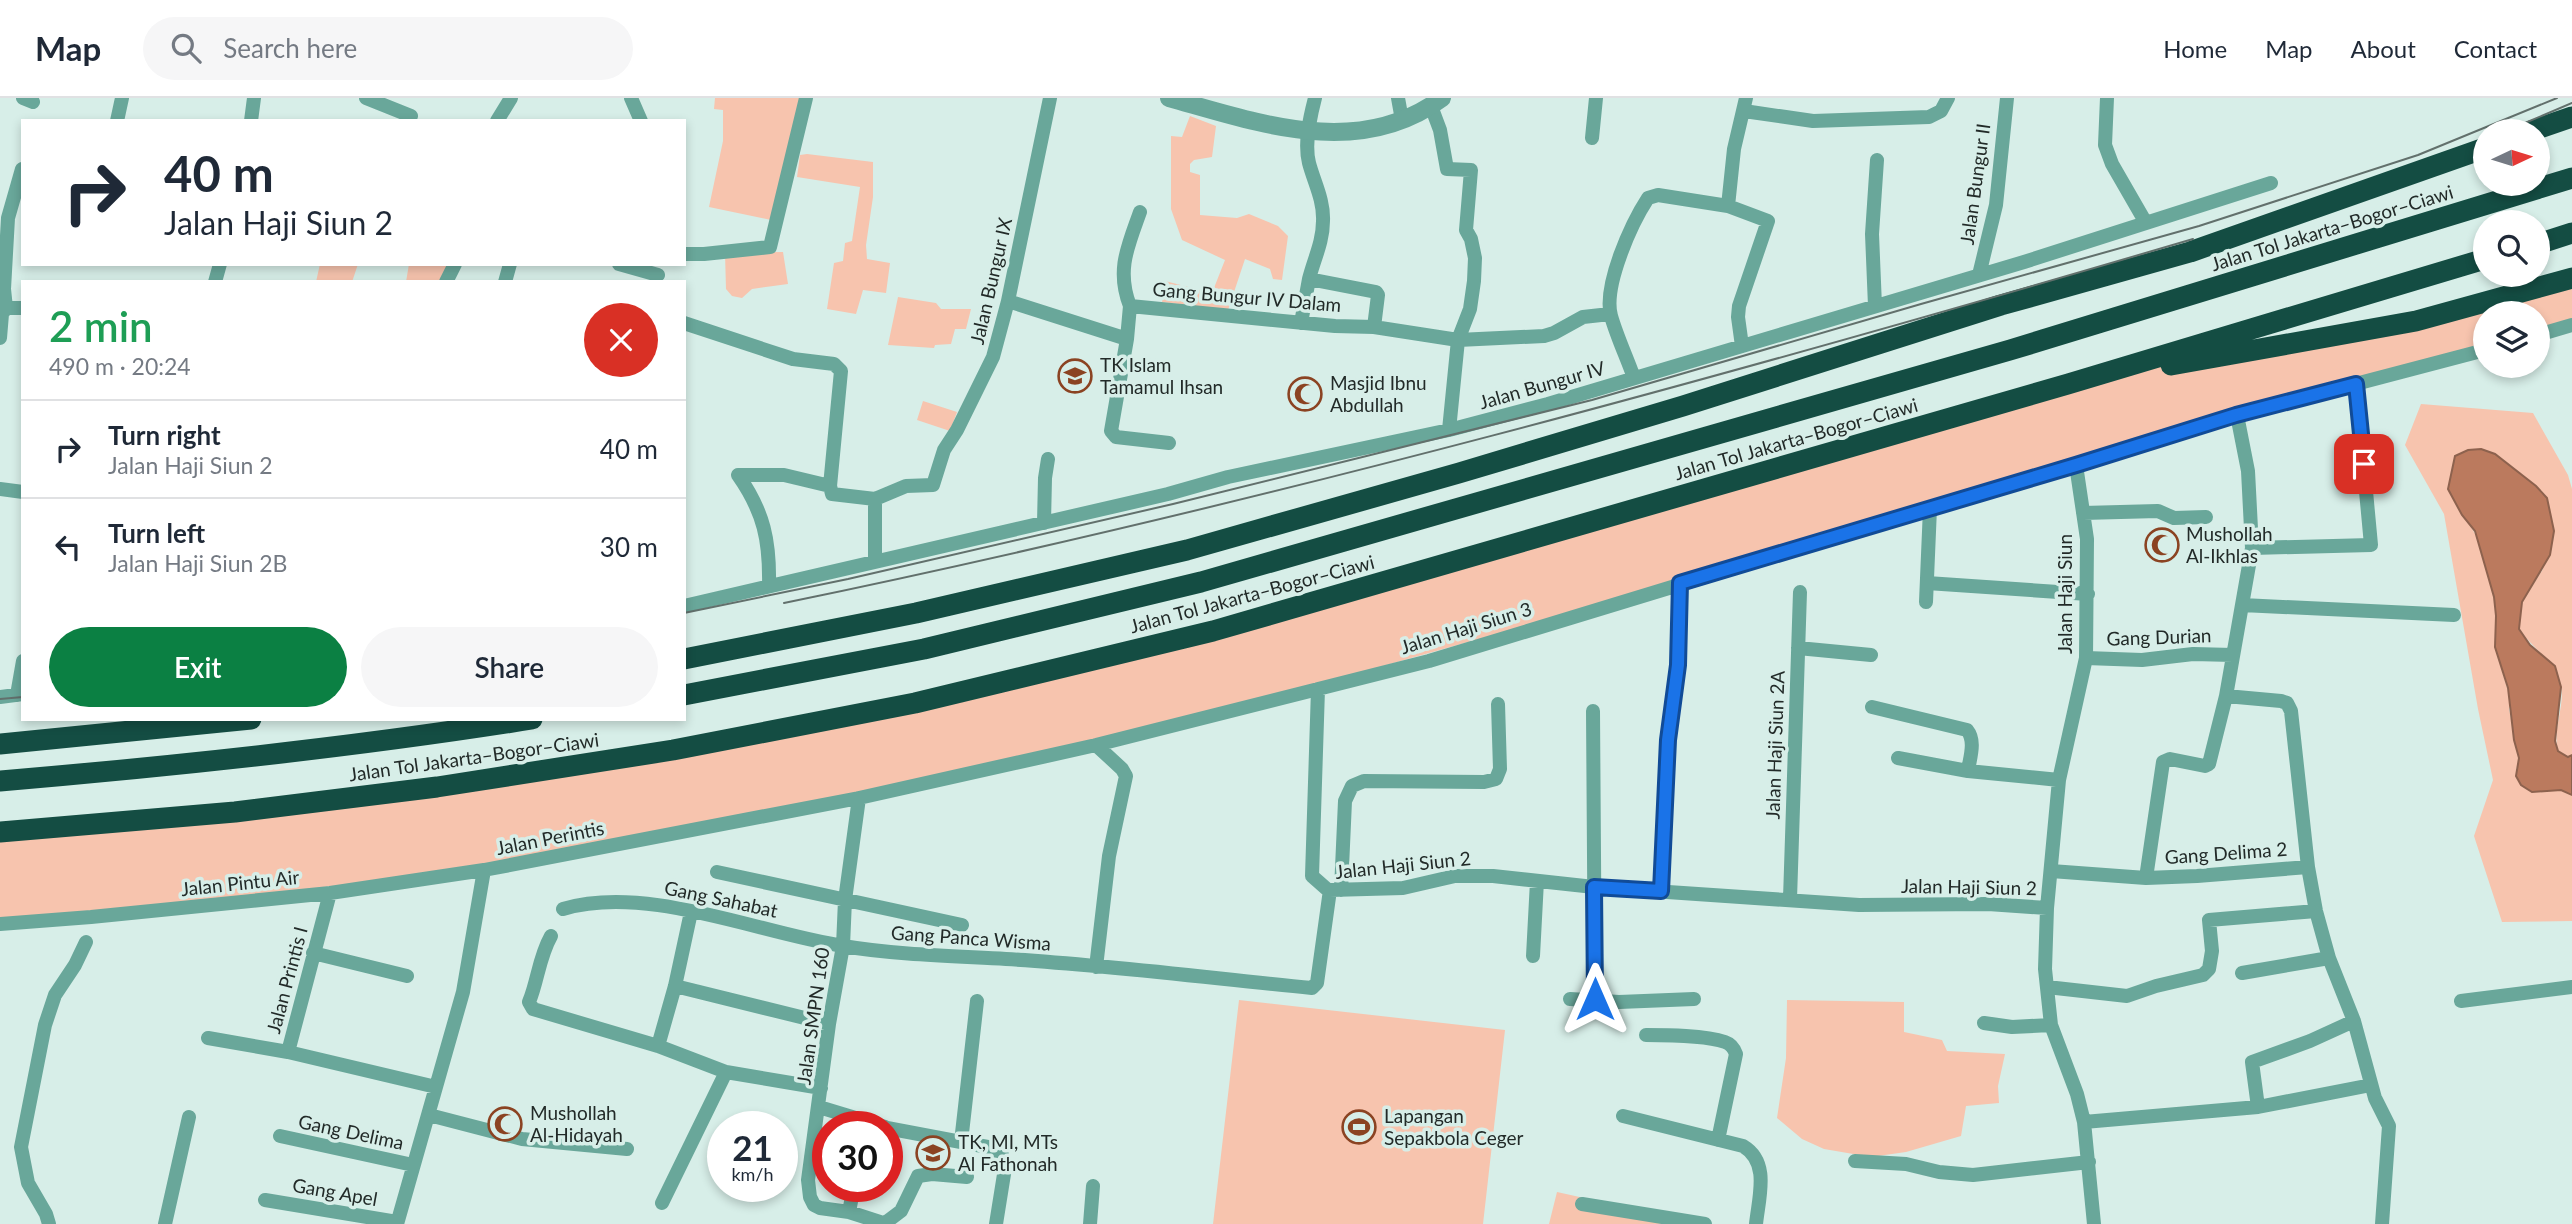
<!DOCTYPE html>
<html lang="en">
<head>
<meta charset="utf-8">
<style>
	:root { --surface:#fff; --page:#f6f6f7; --text:#1f2937; --muted:#747a83; --line:#e0e1e3; --accent:#0b8043 }
	body { margin:0; font-family:Lato,sans-serif; background:var(--page); color:var(--text); height:100vh; display:flex; flex-direction:column; font-size:26px; white-space:nowrap }
	* { box-sizing:border-box; margin:0 }
	p { font-size:23px; color:var(--muted) }
	.icon { flex:none; width:38px; height:38px; fill:none; stroke:currentColor; stroke-width:2; stroke-linecap:round; stroke-linejoin:round }
	.map { position:relative; flex:1; overflow:hidden }
	.side { position:absolute; left:21px; top:182px; width:665px; height:441px; display:flex; flex-direction:column; background:var(--surface); border-radius:0px; box-shadow:0 4px 10px #0003 }
	.side>* { flex:none }
	.banner { position:absolute; left:21px; top:21px; width:665px; height:147px; border-radius:0px; box-shadow:0 4px 10px #0003; background:#fff; color:var(--text); overflow:hidden }
	.needle { width:46px; rotate:86deg }
	.controls { position:absolute; left:2473px; top:21px; display:grid; gap:14px }
	.controls a { display:grid; place-items:center; width:77px; height:77px; border-radius:50%; background:var(--surface); box-shadow:0 4px 10px #0003; font-size:35px }
	.speed { position:absolute; left:707px; top:1013px; display:flex; gap:14px; font-size:35px; font-weight:700; text-align:center }
	.speed>* { display:grid; place-content:center; width:91px; height:91px; border-radius:50%; background:var(--surface); box-shadow:0 4px 10px #0003; line-height:1 }
	.speed small { font-size:18px; font-weight:400 }
	.speed .limit { border:10px solid #d22; background:#fff; color:#111 }
	.pin { position:absolute; display:grid; place-items:center; width:60px; height:60px; color:#fff; margin:-30px; border-radius:14px; box-shadow:0 4px 10px #0006 }
	.me { position:absolute; width:77px; margin:-38px; rotate:0deg; stroke-linejoin:round; filter:drop-shadow(0 0 5px #0008) }
	.turn { display:flex; align-items:center; gap:24px; height:147px; padding:0 28px; font-size:32px }
	.turn .icon { width:91px; height:91px; stroke-width:2.5 }
	.turn b { display:block; font-size:49px; line-height:60px }
	.round { display:grid; place-items:center; flex:none; width:74px; height:74px; border-radius:37px; background:var(--page) }
	.overview { display:flex; align-items:center; justify-content:space-between; height:119px; padding:0 28px }
	h1 { font-size:42px; font-weight:600; line-height:52px; color:#1e9e55 }
	.action { display:flex; gap:14px; margin-top:auto; padding:14px 28px }
	.action a { flex:1; height:80px; border-radius:42px; background:var(--accent); color:#fff; font-size:28px; font-weight:600; line-height:80px; text-align:center }
	.action a+a { background:var(--page); color:var(--text) }
	ul { padding:0; list-style:none }
	li { display:flex; align-items:center; gap:21px; height:98px; padding:0 28px; border-top:2px solid var(--line) }
	li div { flex:1 }
	li b { display:block; font-size:26px }
	li em { font-style:normal }
	header { display:flex; align-items:center; gap:42px; box-sizing:border-box; height:98px; padding:0 35px; background:var(--surface); border-bottom:2px solid var(--line) }
	header strong { font-size:33px }
	nav { display:flex; gap:38px; margin-inline-start:auto; font-size:24px }
	.search { width:490px; height:63px; background:var(--page); display:flex; align-items:center; gap:18px; box-sizing:border-box; padding:0 24px; border-radius:38px; color:var(--muted); font-size:26px }
	.map>svg:first-child { display:block }
	.green { fill:#f7c4ae }
	.water { fill:#bb7a5e; stroke:#8d624e; stroke-width:2 }
	.lines { fill:none; stroke-linecap:round; stroke-linejoin:round }
	.minor { stroke:#69a79a; stroke-width:14 }
	.tertiary { stroke:#69a79a; stroke-width:18 }
	.motorway { stroke:#144d43; stroke-width:21 }
	.tram { stroke:#62706c; stroke-width:2 }
	.route-casing { stroke:#114b97; stroke-width:18 }
	.route { stroke:#1a73e8; stroke-width:12 }
	.labels { text-anchor:middle; stroke-width:7; stroke-linejoin:round; paint-order:stroke }
	.street-label { font-size:19px; fill:#222a28; stroke:#d7eee8 }
	.poi-label { font-size:19px; fill:#222a28; stroke:#d7eee8; text-anchor:start }
</style>
</head>
<body>
<header>
<strong>Map</strong>
<div class="search"><svg class="icon" aria-label="search" viewBox="0 0 24 24"><circle cx="10" cy="10" r="6"/><path d="M15 15l6 6"/></svg>Search here</div>
<nav><a>Home</a><a>Map</a><a>About</a><a>Contact</a></nav>
</header>
<div class="map">
<svg width="2572" height="1126" viewBox="0 0 2572 1126">
	<rect width="100%" height="100%" fill="#d7eee8"/>
	<!-- green -->
	<path class="green" d="M715,0H800L771,122L709,109L723,43V12L714,11Z
		M1190,18L1216,28L1212,59L1194,62L1190,66V74L1200,77V117L1237,120L1249,116L1278,128L1288,138L1282,182L1273,181L1270,171L1245,161L1228,212L1162,204L1165,183L1212,195L1225,162L1182,142L1171,111V38L1182,39Z
		M807,56L873,64V99L866,147L867,161L890,165L886,195L863,192L856,216L827,211L834,165L843,163L845,145L852,143L860,89L797,79L800,57Z
		M783,154L788,186L752,191L742,200L732,198L726,191L725,155Z
		M320,166H358L352,184H316Z
		M409,166H452L446,184H406Z
		M2572,180V227L2538,237V215H2485V251L1674,486L1148,634L507,768L0,826V731L437,689L915,605L2068,286Z
		M898,199L936,205L941,211H971L966,231H955L951,246L935,247L934,250L888,247Z
		M923,303L957,314L950,333L917,322Z
		M2421,306L2533,315L2568,377L2572,391V657L2568,659L2558,653C2552,632 2565,609 2561,588C2555,563 2533,551 2519,531L2522,504L2543,471L2536,388L2518,375L2448,390L2478,441L2494,499L2496,518L2495,549L2511,603L2509,611L2519,660L2516,673L2532,694L2561,692L2572,697V823L2502,824L2474,738L2493,682L2478,611L2444,416L2405,347Z
		M1239,902L1505,932L1483,1126H1213Z
		M1787,902L1904,904V934L1942,942L1947,953L2005,956L1998,988L1999,1005L1966,1008L1961,1038L1906,1054L1871,1059L1824,1051L1802,1041L1777,1020L1786,960Z
		M1557,1094L1701,1126H1549Z"/>
	<!-- water -->
	<path class="water" d="M2481,351L2495,356L2536,388L2547,400L2554,433L2550,457L2522,504L2519,531L2530,547L2555,568L2561,589L2555,643L2558,653L2568,659L2572,657V697L2561,692L2532,694L2521,687L2516,678L2519,660L2514,642L2508,590L2495,549L2496,518L2494,499L2475,433L2462,417L2448,391L2455,358L2468,352Z"/>
	<g class="lines">
		<!-- minor -->
		<path class="minor" d="M23,0L33,4
			M366,0L411,18
			M631,0L641,23
			M1315,0C1310,19 1304,45 1309,65C1314,84 1324,102 1323,123C1323,144 1314,161 1309,181L1376,194L1378,197L1374,229
			M1398,0L1402,22
			M2107,0L2105,47L2112,66L2146,125
			M1431,8L1440,32L1447,71L1471,72L1466,132L1471,141L1475,160L1474,183L1470,211L1458,242L1544,238L1554,235L1583,219L1610,216
			M1744,13L1813,23L1929,19L1941,13L1948,0
			M117,23L122,0
			M251,23L254,0
			M497,23L511,0
			M1592,40L1596,0
			M1728,108L1768,123L1739,208L1738,219L1742,248
			M684,156H704L770,149L806,0
			M619,166L658,177
			M1979,177L1996,107L2007,0
			M215,184L220,166
			M446,184L455,166
			M505,184L510,166
			M1008,203L1127,241
			M1130,208C1116,172 1128,148 1140,114
			M1875,208L1872,136L1877,62
			M6,210L4,191L8,120L22,71
			M684,225L793,261L834,266L841,273L830,388L784,377H738
			M1301,225L1309,181
			M2538,237L2572,227
			M0,240L2,216L6,210H23
			M1634,280C1627,260 1617,239 1611,218C1603,188 1631,126 1648,100L1658,97L1728,108L1734,51L1746,0
			M1169,345L1116,339L1111,333L1127,241L1130,208L1335,228L1374,229L1458,242L1449,332
			M2076,367L2087,441L2086,560L2059,682L2047,810L2045,871L2051,927L2077,996L2084,1024L2094,1126
			M738,377C764,414 770,443 769,488
			M830,388L832,396L875,401V463
			M0,391L23,394
			M875,401L906,388L933,387L944,352L957,332L993,259L1008,203L1050,0
			M2083,415L2158,413L2174,420L2206,419
			M1044,425L1045,380L1048,361
			M2252,450L2371,447L2356,286
			M1927,485L2088,496
			M1926,504L1930,410
			M2242,507L2454,517
			M684,508L1168,396L1228,379L1449,332L1548,306L2024,164L2271,85
			M1798,550L1871,557
			M2086,560L2142,562L2193,556L2233,557
			M1318,591L1312,778L1329,793
			M17,597L23,563
			M2226,598L2281,603L2287,605L2291,613L2308,769L2316,813L2329,860L2354,923L2375,1000L2389,1028L2382,1126
			M0,599L23,596
			M1872,609L1967,632C1976,643 1970,659 1968,673
			M1593,613L1595,901
			M1898,660L1968,673L2059,682
			M859,700L845,802L843,848L829,926L808,1082L810,1099L814,1107L820,1110L849,1114L886,1126
			M2051,773L2146,780L2197,778L2308,769
			M717,774L962,827
			M2146,780L2163,664L2170,661L2205,668L2209,666L2226,598L2252,450L2248,373L2237,317
			M1341,792L1345,703L1352,688L1364,683L1484,684L1496,681L1500,671L1498,606
			M1661,793L1668,642L1678,567L1680,485
			M1790,801L1800,494
			M563,811C647,786 758,835 843,848C897,857 952,858 1006,861C1108,867 1210,880 1312,890L1317,885L1330,792L1403,790L1455,778H1493L1594,789L1859,807L1988,806L2047,810
			M0,826L91,819L330,795L484,772
			M551,838C539,859 538,882 529,904L533,911L658,948L726,974L821,990
			M313,855L407,878
			M1533,858L1537,783
			M1096,869L1109,758L1126,678L1122,671L1096,647
			M2242,875L2329,860
			M675,888L829,926
			M2047,889L2127,898L2156,888L2203,877L2209,871L2212,853L2209,822L2316,813
			M1570,901L1619,904L1694,901
			M2461,903L2572,889
			M2354,923L2310,943L2252,964L2258,1009L2371,987
			M1984,925L2012,929L2051,927
			M1646,937C1667,937 1705,937 1725,944C1731,946 1734,950 1736,956L1718,1042
			M208,940L288,954L436,989
			M658,948L675,888L691,814
			M288,954L330,795
			M819,1009L885,1029
			M429,1017L522,1041L627,1051
			M1623,1018L1743,1048C1770,1064 1759,1098 1756,1126
			M2084,1024L2258,1009
			M887,1030L961,1044L977,903
			M280,1038L413,1067
			M961,1044L993,1050L1002,1057
			M1855,1063L1906,1066L1939,1074L1973,1077L2089,1064
			M265,1102L397,1124
			M662,1105L726,974
			M1582,1106L1705,1126
			M849,1114L854,1088
			M885,1125L901,1113L918,1078L932,1076L967,1079
			M49,1126L46,1116L28,1085L21,1049L45,927L55,897L75,867L86,844
			M165,1126L189,1019
			M397,1126L463,894L484,772L859,700L1096,647L1429,563L2237,317L2485,252
			M996,1126L1005,1070
			M1090,1126L1093,1088"/>
		<!-- tertiary -->
		<path class="tertiary" d="M1169,0C1259,25 1359,62 1442,0"/>
		<!-- motorway -->
		<path class="motorway" d="M2531,33L2572,19
			M2538,146L2572,135
			M2171,267L2416,223L2572,180
			M684,561L916,515L1187,452L1459,375L1683,308L2001,207L2190,154L2485,50
			M684,597L924,551L1201,484L2010,252L2572,80
			M0,646L251,621
			M0,683C178,668 356,649 532,621
			M0,734L235,714L437,689L673,652L915,605L1213,533L2068,286L2485,161"/>
		<!-- tram -->
		<path class="tram" d="M2513,30L2572,5
			M784,505C1259,407 1728,278 2193,141
			M684,515L848,481L1173,406L1592,302L1921,206L2199,128L2418,57L2557,0
			M0,601L23,599"/>
	</g>
	<g class="lines">
		<defs>
			<path id="route" d="M1595,901L1594,789L1661,793L1668,642L1678,567L1680,485L2076,367L2236,317L2356,286L2364,366"/>
		</defs>
		<!-- route casing -->
		<use href="#route" class="route-casing"/>
		<!-- route -->
		<use href="#route" class="route"/>
	</g>
	<!-- icons -->
	<defs>
		<symbol id="school-ring" viewBox="-11 -11 22 22"><circle r="9.5" fill="#d7eee8" stroke="#8b4322" stroke-width="1.5"/><path d="M0-5L7-2L0 1L-7-2ZM-4 1L0 2.5L4 1V4Q0 6-4 4Z" fill="#8b4322"/></symbol>
		<symbol id="mosque-ring" viewBox="-11 -11 22 22"><circle r="9.5" fill="#d7eee8" stroke="#8b4322" stroke-width="1.5"/><path d="M3.5-4.9A6 6 0 1 0 3.5 4.9A5 5 0 1 1 3.5-4.9Z" fill="#8b4322"/></symbol>
		<symbol id="stadium-ring" viewBox="-11 -11 22 22"><circle r="9.5" fill="#d7eee8" stroke="#8b4322" stroke-width="1.5"/><path d="M0-5a6.5 5 0 1 0 0 10a6.5 5 0 1 0 0-10ZM-3.5-1.8h7v3.6h-7Z" fill="#8b4322"/></symbol>
	</defs>
	<g fill-rule="evenodd">
		<use href="#school-ring" x="1056" y="259" width="38" height="38"/>
		<use href="#mosque-ring" x="1286" y="277" width="38" height="38"/>
		<use href="#mosque-ring" x="2143" y="428" width="38" height="38"/>
		<use href="#mosque-ring" x="486" y="1007" width="38" height="38"/>
		<use href="#stadium-ring" x="1340" y="1010" width="38" height="38"/>
		<use href="#school-ring" x="914" y="1036" width="38" height="38"/>
	</g>
	<g class="labels">
		<!-- street labels -->
		<g class="street-label">
			<text transform="translate(1975 86) rotate(-82)" y="7">Jalan Bungur II</text>
			<text transform="translate(2332 130) rotate(-17)" y="7">Jalan Tol Jakarta–Bogor–Ciawi</text>
			<text transform="translate(991 183) rotate(-77)" y="7">Jalan Bungur IX</text>
			<text transform="translate(1247 199) rotate(5)" y="7">Gang Bungur IV Dalam</text>
			<text transform="translate(1542 287) rotate(-16)" y="7">Jalan Bungur IV</text>
			<text transform="translate(1796 341) rotate(-16)" y="7">Jalan Tol Jakarta–Bogor–Ciawi</text>
			<text transform="translate(1252 496) rotate(-15)" y="7">Jalan Tol Jakarta–Bogor–Ciawi</text>
			<text transform="translate(2065 496) rotate(-90)" y="7">Jalan Haji Siun</text>
			<text transform="translate(1466 530) rotate(-17)" y="7">Jalan Haji Siun 3</text>
			<text transform="translate(2159 539) rotate(-2)" y="7">Gang Durian</text>
			<text transform="translate(1775 647) rotate(-88)" y="7">Jalan Haji Siun 2A</text>
			<text transform="translate(474 659) rotate(-8)" y="7">Jalan Tol Jakarta–Bogor–Ciawi</text>
			<text transform="translate(550 740) rotate(-11)" y="7">Jalan Perintis</text>
			<text transform="translate(2226 755) rotate(-4)" y="7">Gang Delima 2</text>
			<text transform="translate(1403 767) rotate(-6)" y="7">Jalan Haji Siun 2</text>
			<text transform="translate(240 785) rotate(-6)" y="7">Jalan Pintu Air</text>
			<text transform="translate(1969 789) rotate(1)" y="7">Jalan Haji Siun 2</text>
			<text transform="translate(721 801) rotate(12)" y="7">Gang Sahabat</text>
			<text transform="translate(971 840) rotate(4)" y="7">Gang Panca Wisma</text>
			<text transform="translate(287 882) rotate(-75)" y="7">Jalan Printis I</text>
			<text transform="translate(813 918) rotate(-82)" y="7">Jalan SMPN 160</text>
			<text transform="translate(351 1034) rotate(12)" y="7">Gang Delima</text>
			<text transform="translate(335 1094) rotate(10)" y="7">Gang Apel</text>
		</g>
		<!-- poi labels -->
		<g class="poi-label">
			<text x="1100" y="274">TK Islam<tspan x="1100" dy="22">Tamamul Ihsan</tspan></text>
			<text x="1330" y="292">Masjid Ibnu<tspan x="1330" dy="22">Abdullah</tspan></text>
			<text x="2186" y="443">Mushollah<tspan x="2186" dy="22">Al-Ikhlas</tspan></text>
			<text x="530" y="1022">Mushollah<tspan x="530" dy="22">Al-Hidayah</tspan></text>
			<text x="1384" y="1025">Lapangan<tspan x="1384" dy="22">Sepakbola Ceger</tspan></text>
			<text x="958" y="1051">TK, MI, MTs<tspan x="958" dy="22">Al Fathonah</tspan></text>
		</g>
	</g>
</svg>
<div class="controls">
<a><svg class="needle" viewBox="-14 -14 28 28"><path d="M0-13l5 13h-10z" fill="#e53935"/><path d="M0 13l5-13h-10z" fill="#747a83"/></svg></a>
<a><svg class="icon" aria-label="search" viewBox="0 0 24 24"><circle cx="10" cy="10" r="6"/><path d="M15 15l6 6"/></svg></a>
<a><svg class="icon" aria-label="layers" viewBox="0 0 24 24"><path d="M12 4l9 5-9 5-9-5zM3 14l9 5 9-5"/></svg></a>
</div>
<div class="speed"><div>21<small>km/h</small></div><div class="limit">30</div></div>
<div class="pin" style="left:2364px;top:366px;background:#d93025"><svg class="icon" aria-label="arrive" viewBox="0 0 24 24"><path d="M6 21V4h12l-3 4 3 4H6"/></svg></div>
<svg class="me" style="left:1595px;top:901px" viewBox="-20 -20 40 40"><path d="M0-17L14 15 0 8-14 15z" fill="#1a73e8" stroke="#fff" stroke-width="4"/></svg>
<div class="banner">
<div class="turn"><svg class="icon" aria-label="right" viewBox="0 0 24 24"><path d="M7 20v-9h11M14 6l5 5-5 5"/></svg><div><b>40 m</b>Jalan Haji Siun 2</div></div>
</div>
<section class="side">
<div class="overview"><div><h1>2 min</h1><p>490 m · 20:24</p></div><a class="round" style="background:#d93025;color:#fff"><svg class="icon" aria-label="close" viewBox="0 0 24 24"><path d="M6 6l12 12M18 6L6 18"/></svg></a></div>
<ul>
<li><svg class="icon" aria-label="right" viewBox="0 0 24 24"><path d="M7 20v-9h11M14 6l5 5-5 5"/></svg><div><b>Turn right</b><p>Jalan Haji Siun 2</p></div><em>40 m</em></li>
<li><svg class="icon" aria-label="left" viewBox="0 0 24 24"><path d="M17 20v-9H6M10 6l-5 5 5 5"/></svg><div><b>Turn left</b><p>Jalan Haji Siun 2B</p></div><em>30 m</em></li>
</ul>
<div class="action"><a>Exit</a><a>Share</a></div>
</section>
</div>
</body>
</html>
